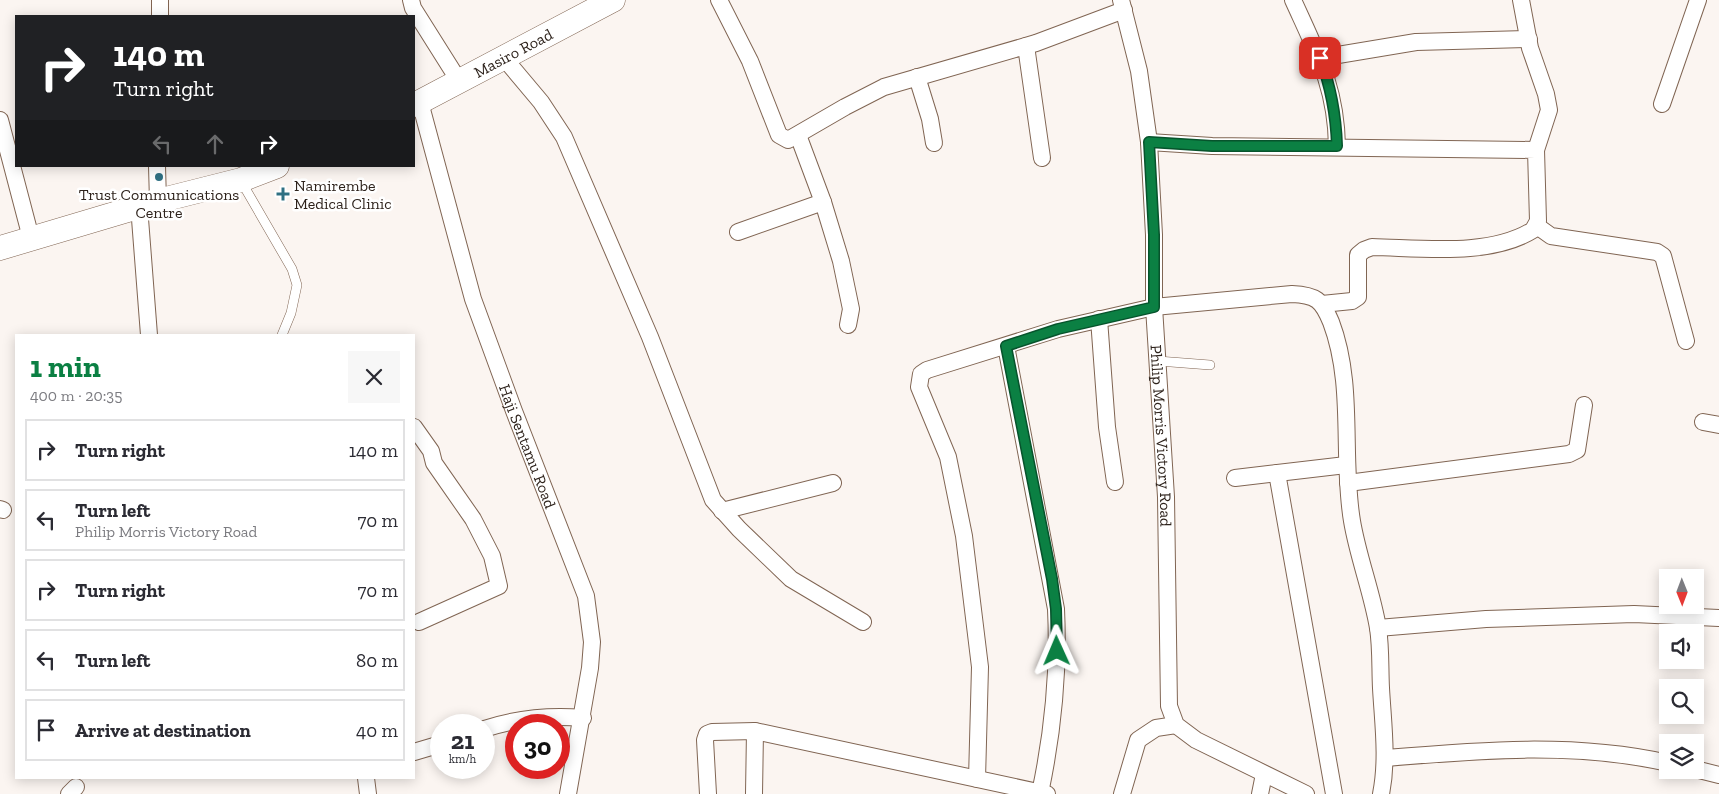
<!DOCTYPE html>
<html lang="en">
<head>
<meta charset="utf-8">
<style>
	:root { --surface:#fff; --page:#f7f7f7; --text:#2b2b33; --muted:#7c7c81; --line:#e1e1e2; --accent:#0b8043 }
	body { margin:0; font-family:"Zilla Slab",serif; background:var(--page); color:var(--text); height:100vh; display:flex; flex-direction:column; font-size:19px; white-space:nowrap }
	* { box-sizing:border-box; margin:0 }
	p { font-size:16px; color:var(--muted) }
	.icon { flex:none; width:28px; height:28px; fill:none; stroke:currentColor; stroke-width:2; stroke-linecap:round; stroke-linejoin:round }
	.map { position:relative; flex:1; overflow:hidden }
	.drawer { position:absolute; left:15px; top:334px; width:400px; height:445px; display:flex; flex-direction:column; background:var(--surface); border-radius:0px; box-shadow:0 2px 12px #0003 }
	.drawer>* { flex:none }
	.banner { position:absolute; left:15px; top:15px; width:400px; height:152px; border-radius:0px; box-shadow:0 2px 12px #0003; background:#202124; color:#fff; overflow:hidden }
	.needle { width:32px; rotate:179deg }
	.controls { position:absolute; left:1659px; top:569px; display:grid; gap:10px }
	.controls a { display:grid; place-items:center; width:45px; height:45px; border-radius:0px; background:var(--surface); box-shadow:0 2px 12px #0003; font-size:25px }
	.speed { position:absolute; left:430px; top:714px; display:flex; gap:10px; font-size:25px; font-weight:700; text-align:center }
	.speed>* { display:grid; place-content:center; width:65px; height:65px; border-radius:50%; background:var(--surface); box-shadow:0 2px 12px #0003; line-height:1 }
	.speed small { font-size:12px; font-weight:400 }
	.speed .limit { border:8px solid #d22; background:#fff; color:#111 }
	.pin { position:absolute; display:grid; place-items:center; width:42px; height:42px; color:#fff; margin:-21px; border-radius:10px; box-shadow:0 2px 8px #0006 }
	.me { position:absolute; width:55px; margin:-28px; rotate:359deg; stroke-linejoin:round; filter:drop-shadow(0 0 4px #0008) }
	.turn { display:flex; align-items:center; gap:18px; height:105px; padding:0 15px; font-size:22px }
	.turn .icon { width:65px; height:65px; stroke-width:2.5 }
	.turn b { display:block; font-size:35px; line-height:42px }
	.lanes { display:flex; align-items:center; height:48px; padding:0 15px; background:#0003; justify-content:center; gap:25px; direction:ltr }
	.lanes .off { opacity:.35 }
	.round { display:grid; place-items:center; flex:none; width:52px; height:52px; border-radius:0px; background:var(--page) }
	.head { display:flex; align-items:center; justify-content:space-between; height:85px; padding:0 15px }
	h1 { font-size:30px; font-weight:700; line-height:38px; color:var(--accent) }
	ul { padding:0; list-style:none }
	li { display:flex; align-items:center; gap:15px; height:62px; margin:0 10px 8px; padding:0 5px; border:2px solid var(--line); border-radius:0px }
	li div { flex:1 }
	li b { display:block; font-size:19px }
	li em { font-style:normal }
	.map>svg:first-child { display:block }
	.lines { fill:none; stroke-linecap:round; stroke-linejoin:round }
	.lane-casing { stroke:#806553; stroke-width:10 }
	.street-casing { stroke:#806553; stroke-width:18 }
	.secondary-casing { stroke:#806553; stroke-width:25 }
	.lane { stroke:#fff; stroke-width:9 }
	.street { stroke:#fff; stroke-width:16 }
	.secondary { stroke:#fff; stroke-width:24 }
	.route-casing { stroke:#07532c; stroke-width:12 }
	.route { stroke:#0b8043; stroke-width:9 }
	.poi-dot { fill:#2f7083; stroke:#fff; stroke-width:2 }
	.labels { text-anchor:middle; stroke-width:5; stroke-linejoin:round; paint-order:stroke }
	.street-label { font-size:16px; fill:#2e231c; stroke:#fff }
	.poi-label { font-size:16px; fill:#2e231c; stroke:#fff; text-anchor:start }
</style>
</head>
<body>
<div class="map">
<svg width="1719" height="794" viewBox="0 0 1719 794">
	<rect width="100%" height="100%" fill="#fbf5f1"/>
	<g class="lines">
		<defs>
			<path id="lane" d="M241,181L292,269L297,285L291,313L282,335
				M1158,361L1210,365"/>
			<g id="street">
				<path d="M411,0L413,8L459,81"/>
				<path d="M719,0L750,61L779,135L788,140L845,107L884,87L1036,43L1124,10"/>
				<path id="s1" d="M1121,0L1139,71L1149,142L1154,235V307L1166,497L1169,706L1176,725L1196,740L1306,794"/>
				<path d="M1293,0C1317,53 1336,87 1337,146"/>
				<path d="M1521,0L1530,48L1546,94L1549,110L1536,150"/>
				<path d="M160,16V0"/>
				<path d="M1026,46L1042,158"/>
				<path d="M504,58L541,102L564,137L650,337L713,500L739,529L791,579L863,622"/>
				<path d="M1320,58L1416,42L1529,39"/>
				<path d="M917,77L930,119L934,143"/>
				<path id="s2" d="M420,102L473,299L514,411L586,596L592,642L590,668L568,794"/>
				<path d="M1662,104L1698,0"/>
				<path d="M0,120L31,238"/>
				<path d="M798,135L823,202L841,261L851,309L848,325"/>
				<path d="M1149,142L1212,146L1536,150L1538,221L1533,230C1490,257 1422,248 1372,247L1364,250L1358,255V297L1352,301L1322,304"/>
				<path d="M157,166L158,201"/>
				<path d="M139,206L149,335"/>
				<path d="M1537,226L1551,236L1657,252L1663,256L1686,341"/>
				<path d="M738,232L823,202"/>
				<path d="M1099,319L1107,427L1115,482"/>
				<path d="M1006,346L1056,609C1059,671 1053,732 1040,793"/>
				<path d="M1703,422L1719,425"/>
				<path d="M414,427L431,451L434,463L473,519L492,556L499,586L419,622"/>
				<path d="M1277,473L1334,794"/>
				<path d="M1235,478L1346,465"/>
				<path d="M1348,483L1569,454L1577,450L1584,405"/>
				<path d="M0,509L3,510"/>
				<path d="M722,511L833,483"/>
				<path d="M1378,628L1486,619L1634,614L1719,618"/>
				<path d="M484,729C518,718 548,715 583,718"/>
				<path d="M414,752L441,744"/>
				<path d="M1386,758C1480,750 1575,742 1668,763"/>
				<path d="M1695,769L1719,775"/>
				<path d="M366,778L368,794"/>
				<path d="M977,779L980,667L964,536L948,457L919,387L921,374L927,370L1058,329L1154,307L1292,294C1316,295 1322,300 1331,322C1355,385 1341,456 1352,521C1358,557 1372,592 1378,628C1381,647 1380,669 1381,688C1383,724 1388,759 1381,794"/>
				<path d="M69,794L76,787"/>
				<path d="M708,794L705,740L707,734L712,732L755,731L1047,794"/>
				<path d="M754,794L755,731"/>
				<path d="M1122,794L1138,740L1156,728L1176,725"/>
				<path d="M1260,794L1264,774"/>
			</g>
			<g id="secondary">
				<path id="s3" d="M414,105L613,0"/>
				<path d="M0,248L158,201L241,180L277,166"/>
			</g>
		</defs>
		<!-- lane casing -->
		<use href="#lane" class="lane-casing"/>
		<!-- street casing -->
		<use href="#street" class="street-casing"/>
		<!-- secondary casing -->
		<use href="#secondary" class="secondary-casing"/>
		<!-- lane -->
		<use href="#lane" class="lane"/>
		<!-- street -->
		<use href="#street" class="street"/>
		<!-- secondary -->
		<use href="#secondary" class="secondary"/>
	</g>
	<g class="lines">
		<defs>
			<path id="route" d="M1057,651L1056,609L1052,579L1006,346L1058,329L1154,307V235L1149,142L1212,146H1337C1336,115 1331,87 1320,58"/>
		</defs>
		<!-- route casing -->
		<use href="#route" class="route-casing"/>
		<!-- route -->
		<use href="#route" class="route"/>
	</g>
	<!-- markers -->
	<g class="poi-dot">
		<circle cx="159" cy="177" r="5"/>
		<path d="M280.5 186.5h5v5h5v5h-5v5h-5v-5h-5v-5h5z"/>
	</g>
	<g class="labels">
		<!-- street labels -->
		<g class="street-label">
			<text dy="6" stroke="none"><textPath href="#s3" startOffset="112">Masiro Road</textPath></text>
			<text dy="6" stroke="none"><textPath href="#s1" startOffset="439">Philip Morris Victory Road</textPath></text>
			<text dy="6" stroke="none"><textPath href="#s2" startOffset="361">Haji Sentamu Road</textPath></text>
		</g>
		<!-- poi labels -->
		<g class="poi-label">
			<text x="294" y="191">Namirembe<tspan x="294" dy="18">Medical Clinic</tspan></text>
			<text x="159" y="200" text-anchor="middle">Trust Communications<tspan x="159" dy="18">Centre</tspan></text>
		</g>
	</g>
</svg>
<div class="controls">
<a><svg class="needle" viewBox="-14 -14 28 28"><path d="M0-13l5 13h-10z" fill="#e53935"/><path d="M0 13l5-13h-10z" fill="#7c7c81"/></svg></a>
<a><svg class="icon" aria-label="sound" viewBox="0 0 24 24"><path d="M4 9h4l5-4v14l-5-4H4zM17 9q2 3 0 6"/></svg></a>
<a><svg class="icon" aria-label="search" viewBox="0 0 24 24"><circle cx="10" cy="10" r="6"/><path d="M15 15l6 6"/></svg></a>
<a><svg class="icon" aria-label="layers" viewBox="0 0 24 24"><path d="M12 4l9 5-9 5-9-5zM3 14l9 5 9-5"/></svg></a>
</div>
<div class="speed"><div>21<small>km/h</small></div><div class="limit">30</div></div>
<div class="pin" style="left:1320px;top:58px;background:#d93025"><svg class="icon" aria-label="arrive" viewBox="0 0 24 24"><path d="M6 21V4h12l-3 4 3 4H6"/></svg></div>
<svg class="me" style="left:1057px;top:651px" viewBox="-20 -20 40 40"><path d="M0-17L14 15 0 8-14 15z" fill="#0b8043" stroke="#fff" stroke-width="4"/></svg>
<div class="banner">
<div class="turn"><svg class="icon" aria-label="right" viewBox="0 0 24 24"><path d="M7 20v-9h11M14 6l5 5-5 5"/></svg><div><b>140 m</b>Turn right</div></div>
<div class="lanes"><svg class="icon off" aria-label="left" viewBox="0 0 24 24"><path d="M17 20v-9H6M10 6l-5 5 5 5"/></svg><svg class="icon off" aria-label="ahead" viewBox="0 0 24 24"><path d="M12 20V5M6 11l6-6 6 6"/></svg><svg class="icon" aria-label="right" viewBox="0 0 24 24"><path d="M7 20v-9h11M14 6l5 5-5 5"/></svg></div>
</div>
<section class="drawer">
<div class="head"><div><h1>1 min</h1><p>400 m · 20:35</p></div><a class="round"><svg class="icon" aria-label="close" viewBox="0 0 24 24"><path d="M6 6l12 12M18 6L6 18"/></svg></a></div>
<ul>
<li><svg class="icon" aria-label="right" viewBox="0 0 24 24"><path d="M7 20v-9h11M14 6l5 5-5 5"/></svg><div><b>Turn right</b></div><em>140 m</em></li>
<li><svg class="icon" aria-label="left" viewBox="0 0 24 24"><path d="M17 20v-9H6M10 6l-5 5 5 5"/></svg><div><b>Turn left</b><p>Philip Morris Victory Road</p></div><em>70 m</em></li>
<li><svg class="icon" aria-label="right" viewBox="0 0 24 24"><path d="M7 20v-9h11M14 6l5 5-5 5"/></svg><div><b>Turn right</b></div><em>70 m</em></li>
<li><svg class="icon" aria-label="left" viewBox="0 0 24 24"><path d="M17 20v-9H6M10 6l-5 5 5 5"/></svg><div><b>Turn left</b></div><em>80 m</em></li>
<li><svg class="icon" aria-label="arrive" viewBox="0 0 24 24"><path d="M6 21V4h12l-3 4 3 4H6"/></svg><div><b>Arrive at destination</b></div><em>40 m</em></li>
</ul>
</section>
</div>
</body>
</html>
